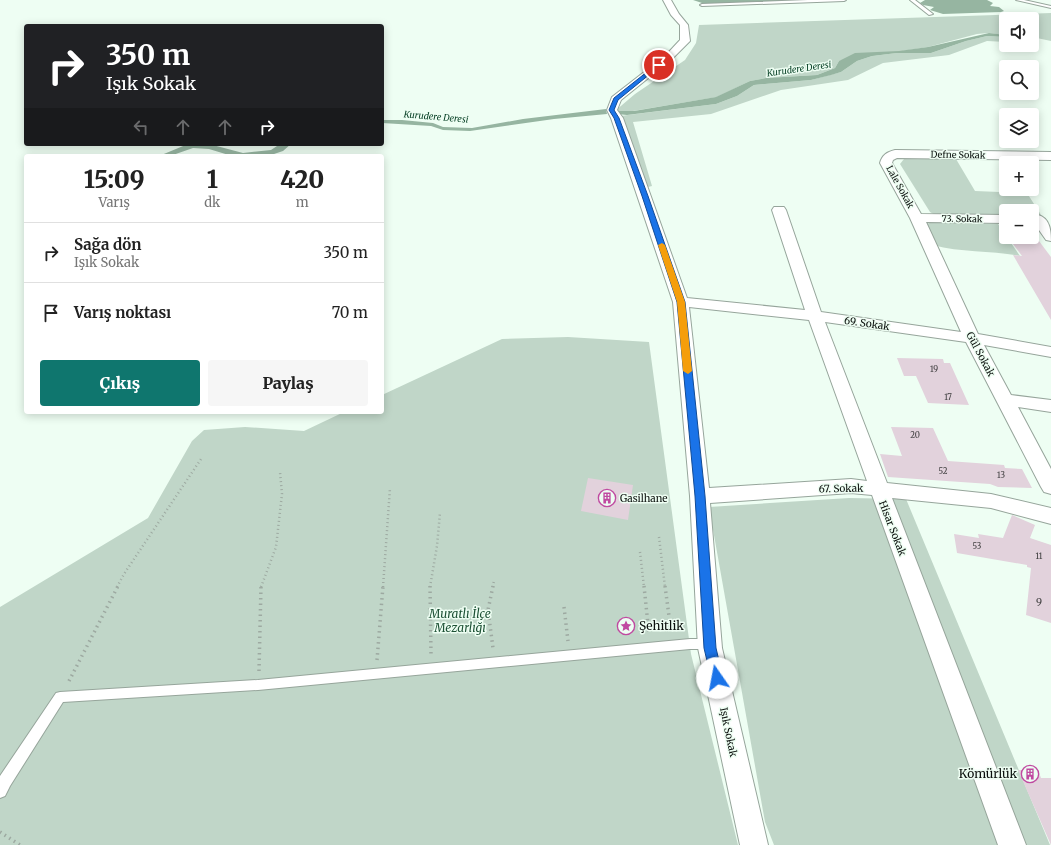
<!DOCTYPE html>
<html lang="tr">
<head>
<meta charset="utf-8">
<style>
	:root { --surface:#fff; --page:#f6f6f6; --text:#222; --muted:#767676; --line:#e0e0e0; --accent:#0f766e }
	body { margin:0; font-family:Merriweather,serif; background:var(--page); color:var(--text); height:100vh; display:flex; flex-direction:column; font-size:15px; white-space:nowrap }
	* { box-sizing:border-box; margin:0 }
	p { font-size:13px; color:var(--muted) }
	.icon { flex:none; width:22px; height:22px; fill:none; stroke:currentColor; stroke-width:2; stroke-linecap:round; stroke-linejoin:round }
	.map { position:relative; flex:1; overflow:hidden }
	.drawer { position:absolute; left:24px; top:154px; width:360px; height:260px; display:flex; flex-direction:column; background:var(--surface); border-radius:4px; box-shadow:0 2px 10px #0003 }
	.drawer>* { flex:none }
	.hud { position:absolute; left:24px; top:24px; width:360px; height:122px; border-radius:4px; box-shadow:0 2px 10px #0003; background:#202124; color:#fff; overflow:hidden }
	.buttons { position:absolute; left:999px; top:12px; display:grid; gap:8px }
	.buttons a { display:grid; place-items:center; width:40px; height:40px; border-radius:4px; background:var(--surface); box-shadow:0 2px 10px #0003; font-size:20px }
	.pin { position:absolute; display:grid; place-items:center; width:34px; height:34px; color:#fff; margin:-17px; border:2px solid #fff; border-radius:50%; box-shadow:0 1px 4px #0007 }
	.me { position:absolute; width:44px; margin:-22px; rotate:348deg; stroke-linejoin:round; filter:drop-shadow(0 0 3px #0008) }
	.turn { display:flex; align-items:center; gap:14px; height:84px; padding:0 16px; font-size:18px }
	.turn .icon { width:52px; height:52px; stroke-width:2.5 }
	.turn b { display:block; font-size:28px; line-height:34px }
	.lanes { display:flex; align-items:center; height:38px; padding:0 16px; background:#0003; justify-content:center; gap:20px; direction:ltr }
	.lanes .off { opacity:.35 }
	.eta { display:flex; justify-content:space-evenly; align-items:center; height:68px; text-align:center }
	.eta b { font-size:24px; font-weight:800; line-height:28px }
	.primary-button { display:flex; gap:8px; margin-top:auto; padding:8px 16px }
	.primary-button a { flex:1; height:46px; border-radius:4px; background:var(--accent); color:#fff; font-size:16px; font-weight:800; line-height:46px; text-align:center }
	.primary-button a+a { background:var(--page); color:var(--text) }
	ul { padding:0; list-style:none }
	li { display:flex; align-items:center; gap:12px; height:60px; padding:0 16px; border-top:1px solid var(--line) }
	li div { flex:1 }
	li b { display:block; font-size:15px }
	li em { font-style:normal }
	.map>svg:first-child { display:block }
	.green { fill:#c0d6c8 }
	.water { fill:#96b5a1 }
	.building { fill:#e2d2dc }
	.lines { fill:none; stroke-linecap:round; stroke-linejoin:round }
	.lane-casing { stroke:#96a59b; stroke-width:2 }
	.street-casing { stroke:#96a59b; stroke-width:2 }
	.path-far1 { stroke:#9da9a1; stroke-width:2.5; stroke-dasharray:1 3; stroke-linecap:butt }
	.path { stroke:#9da9a1; stroke-width:3.5; stroke-dasharray:1.5 4; stroke-linecap:butt }
	.lane { fill:#fff; fill-rule:evenodd }
	.street { fill:#fff; fill-rule:evenodd }
	.route { fill:#1a73e8; stroke:#114b97 }
	.slow { fill:#f59e0b }
	.labels { text-anchor:middle; stroke-width:3; stroke-linejoin:round; paint-order:stroke }
	.number-label { font-size:8px; fill:#414041 }
	.far-water-label { font-size:9px; font-style:italic; fill:#074025; stroke:#eefef3 }
	.far-street-label { font-size:9px; fill:#0b100d; stroke:#eefef3 }
	.street-label { font-size:10px; fill:#0b100d; stroke:#eefef3 }
	.poi-label { font-size:10px; fill:#0b100d; stroke:#eefef3; text-anchor:start }
	.near-number-label { font-size:10px; fill:#414041 }
	.near-park-label { font-size:12px; font-style:italic; fill:#1d5135; stroke:#eefef3 }
	.near-poi-label { font-size:12px; fill:#0b100d; stroke:#eefef3; text-anchor:start }
</style>
</head>
<body>
<div class="map">
<svg width="1051" height="845" viewBox="0 0 1051 845">
	<rect width="100%" height="100%" fill="#eefef3"/>
	<!-- green -->
	<path class="green" d="M1051,13V41L1032,37V19H1006V35L988,33L977,34L928,47L839,61L835,68L817,75L766,78L750,81L717,97L633,111H615L635,94L685,60L696,43L699,25Z
		M987,36L1006,37V42L987,41L949,55L883,63L848,80L781,90L711,114L633,122L652,186L648,187L620,116L716,104L737,96L754,85L811,80L841,72L857,61L872,56L897,53H931L966,41Z
		M910,157L956,159L975,191L1027,193L1043,218H1032V211H1006V217H939L930,212L900,164L904,159Z
		M931,222L998,224L1020,256C991,250 961,253 933,245L926,225Z
		M568,337L649,342L691,654L738,845H0V607L148,518L192,441L204,430L245,427L304,431L344,412H382V395L502,339Z
		M849,498L906,499L1050,845H774L765,822L709,507Z"/>
	<!-- water -->
	<path class="water" d="M693,0H804L705,4Z
		M925,0H987L993,3L990,6L999,7L1004,11L1001,12L943,14L930,10L934,7L923,5L920,3Z
		M989,33L1006,35V37L987,36L966,41L931,53H897L872,56L857,61L841,72L831,75L811,80L754,85L737,96L716,104L627,115L617,114L615,111H634L716,97L750,81L766,78L817,75L835,68L839,61L855,53L899,51L928,47Z
		M606,109L607,114L554,119L470,131L443,130L431,126L382,123V120H402L433,123L443,127L472,128L523,119Z
		M188,144H209L243,153L271,150L280,144H291L283,151L271,155L232,156L209,149L193,148L170,156H159Z"/>
	<!-- building -->
	<path class="building" d="M1013,237H1036L1051,257V320L1013,255L1022,256L1010,240H1015Z
		M897,358L943,359L944,363H950L969,405L928,403L916,376H904Z
		M891,427L933,428L948,461L1004,465L1005,468L1022,469L1032,488L998,487L990,484L888,477L880,454L902,456Z
		M588,478L633,485L628,520L581,511Z
		M1012,515L1035,525L1030,538L1051,545V623L1026,615L1031,568L1027,567V565L957,553L954,534L979,538L978,534L1003,538Z
		M1018,770H1038L1041,778H1051V845Z"/>
	<g class="lines">
		<defs>
			<path id="lane" d="M808,0H846L844,1L702,6L700,5L702,4Z
				M910,0H915L933,14L929,15Z
				M1016,0H1024L1051,6V8Z
				M690,639H709L713,640L715,644L713,648L709,649H690L258,690L63,702L10,786L5,796L0,798V776L56,693L60,692L258,680Z"/>
			<path id="street" d="M663,0H671L679,14L688,25L690,41L672,59L621,100L617,110L623,118L687,298L805,310L772,210L774,207H784L786,210L821,312L961,332L910,218L880,163C882,155 887,152 895,150L1051,152V160L897,158L893,160L892,163L921,214L1006,215V223L926,222L978,334L1051,347V357L984,345L1011,395L1051,400V412L1018,407L1051,469V494L1044,492L1041,487L966,342L825,322L887,483L991,494L1051,508V524L991,508L892,498L1026,845H998L872,495L851,493L710,503L722,648L768,845H740L698,648L690,496L673,302L611,118L607,110L612,97L666,55L680,40V25L671,15ZM689,307L809,320L867,481L851,479L709,488Z
				M1038,215C1050,218 1051,231 1051,241L1046,240L1032,220L1033,216Z"/>
		</defs>
		<!-- lane casing -->
		<use href="#lane" class="lane-casing"/>
		<!-- street casing -->
		<use href="#street" class="street-casing"/>
		<!-- path-far1 -->
		<path class="path-far1" d="M659,537L665,587
			M640,552L644,587
			M117,587L124,574L201,459
			M261,587L276,547L282,494L280,472
			M383,587L390,488
			M430,587L437,546L440,513
			M493,587L494,580"/>
		<!-- path -->
		<path class="path" d="M430,586L431,654
			M493,586L488,610L493,648
			M644,586L649,634
			M665,586L671,631
			M564,607L568,641
			M377,660L383,586
			M259,671L261,586
			M69,681L118,586
			M0,832L20,845"/>
		<!-- lane -->
		<use href="#lane" class="lane"/>
		<!-- street -->
		<use href="#street" class="street"/>
	</g>
	<!-- route -->
	<path class="route" d="M657,64L661,65L618,100L614,110L619,118L648,196L685,302L705,496L716,648L723,678L721,682L717,683L712,682L711,678L704,648L695,496L677,302L642,196L614,118L609,110L614,98Z"/>
	<!-- slow -->
	<path class="slow" d="M662,243L665,245L685,302L692,371L688,374L683,371L677,302L658,245Z"/>
	<!-- icons -->
	<defs>
		<symbol id="building-ring" viewBox="-11 -11 22 22"><circle r="9.5" fill="#eefef3" stroke="#c04aa1" stroke-width="1.5"/><path d="M-4-6H4V6H1V3H-1V6H-4ZM-2.5-4.3h1.7v1.8h-1.7ZM.8-4.3h1.7v1.8H.8ZM-2.5-1h1.7V.8h-1.7ZM.8-1h1.7V.8H.8Z" fill="#c04aa1"/></symbol>
		<symbol id="sight-ring" viewBox="-11 -11 22 22"><circle r="9.5" fill="#eefef3" stroke="#c04aa1" stroke-width="1.5"/><path d="M0-6L1.8-2.2L6-1.7L2.9 1.2L3.7 5.4L0 3.3L-3.7 5.4L-2.9 1.2L-6-1.7L-1.8-2.2Z" fill="#c04aa1"/></symbol>
	</defs>
	<g fill-rule="evenodd">
		<use href="#building-ring" x="597" y="488" width="20" height="20"/>
		<use href="#sight-ring" x="616" y="616" width="20" height="20"/>
		<use href="#building-ring" x="1020" y="764" width="20" height="20"/>
	</g>
	<g class="labels">
		<!-- number labels -->
		<g class="number-label">
			<text x="934" y="372">19</text>
			<text x="948" y="400">17</text>
			<text x="915" y="438">20</text>
			<text x="943" y="474">52</text>
			<text x="1001" y="478">13</text>
			<text x="977" y="549">53</text>
			<text x="1039" y="559">11</text>
		</g>
		<!-- far-water labels -->
		<g class="far-water-label">
			<text transform="translate(799 69) rotate(-8)" y="3">Kurudere Deresi</text>
			<text transform="translate(436 117) rotate(5)" y="3">Kurudere Deresi</text>
		</g>
		<!-- far-street labels -->
		<g class="far-street-label">
			<text transform="translate(958 155) rotate(1)" y="3">Defne Sokak</text>
			<text transform="translate(900 187) rotate(61)" y="3">Lale Sokak</text>
			<text transform="translate(962 219) rotate(1)" y="3">73. Sokak</text>
		</g>
		<!-- street labels -->
		<g class="street-label">
			<text transform="translate(867 323) rotate(8)" y="4">69. Sokak</text>
			<text transform="translate(981 354) rotate(62)" y="4">Gül Sokak</text>
			<text transform="translate(841 488) rotate(-1)" y="4">67. Sokak</text>
			<text transform="translate(893 528) rotate(69)" y="4">Hisar Sokak</text>
			<text transform="translate(729 732) rotate(78)" y="4">Işık Sokak</text>
		</g>
		<!-- poi labels -->
		<g class="poi-label">
			<text x="620" y="502">Gasilhane</text>
		</g>
		<!-- near-number labels -->
		<g class="near-number-label">
			<text x="1039" y="606">9</text>
		</g>
		<!-- near-park labels -->
		<g class="near-park-label">
			<text x="460" y="618">Muratlı İlçe<tspan x="460" dy="14">Mezarlığı</tspan></text>
		</g>
		<!-- near-poi labels -->
		<g class="near-poi-label">
			<text x="639" y="630">Şehitlik</text>
			<text x="1017" y="778" text-anchor="end">Kömürlük</text>
		</g>
	</g>
</svg>
<div class="buttons">
<a><svg class="icon" aria-label="sound" viewBox="0 0 24 24"><path d="M4 9h4l5-4v14l-5-4H4zM17 9q2 3 0 6"/></svg></a>
<a><svg class="icon" aria-label="search" viewBox="0 0 24 24"><circle cx="10" cy="10" r="6"/><path d="M15 15l6 6"/></svg></a>
<a><svg class="icon" aria-label="layers" viewBox="0 0 24 24"><path d="M12 4l9 5-9 5-9-5zM3 14l9 5 9-5"/></svg></a>
<a>+</a>
<a>−</a>
</div>
<div class="pin" style="left:659px;top:65px;background:#d93025"><svg class="icon" aria-label="arrive" viewBox="0 0 24 24"><path d="M6 21V4h12l-3 4 3 4H6"/></svg></div>
<svg class="me" style="left:717px;top:678px" viewBox="-20 -20 40 40"><circle r="19" fill="#fff"/><path d="M0-13L10 11 0 6-10 11z" fill="#1a73e8"/></svg>
<div class="hud">
<div class="turn"><svg class="icon" aria-label="right" viewBox="0 0 24 24"><path d="M7 20v-9h11M14 6l5 5-5 5"/></svg><div><b>350 m</b>Işık Sokak</div></div>
<div class="lanes"><svg class="icon off" aria-label="left" viewBox="0 0 24 24"><path d="M17 20v-9H6M10 6l-5 5 5 5"/></svg><svg class="icon off" aria-label="ahead" viewBox="0 0 24 24"><path d="M12 20V5M6 11l6-6 6 6"/></svg><svg class="icon off" aria-label="ahead" viewBox="0 0 24 24"><path d="M12 20V5M6 11l6-6 6 6"/></svg><svg class="icon" aria-label="right" viewBox="0 0 24 24"><path d="M7 20v-9h11M14 6l5 5-5 5"/></svg></div>
</div>
<section class="drawer">
<div class="eta">
<div><b>15:09</b><p>Varış</p></div>
<div><b>1</b><p>dk</p></div>
<div><b>420</b><p>m</p></div>
</div>
<ul>
<li><svg class="icon" aria-label="right" viewBox="0 0 24 24"><path d="M7 20v-9h11M14 6l5 5-5 5"/></svg><div><b>Sağa dön</b><p>Işık Sokak</p></div><em>350 m</em></li>
<li><svg class="icon" aria-label="arrive" viewBox="0 0 24 24"><path d="M6 21V4h12l-3 4 3 4H6"/></svg><div><b>Varış noktası</b></div><em>70 m</em></li>
</ul>
<div class="primary-button"><a>Çıkış</a><a>Paylaş</a></div>
</section>
</div>
</body>
</html>
